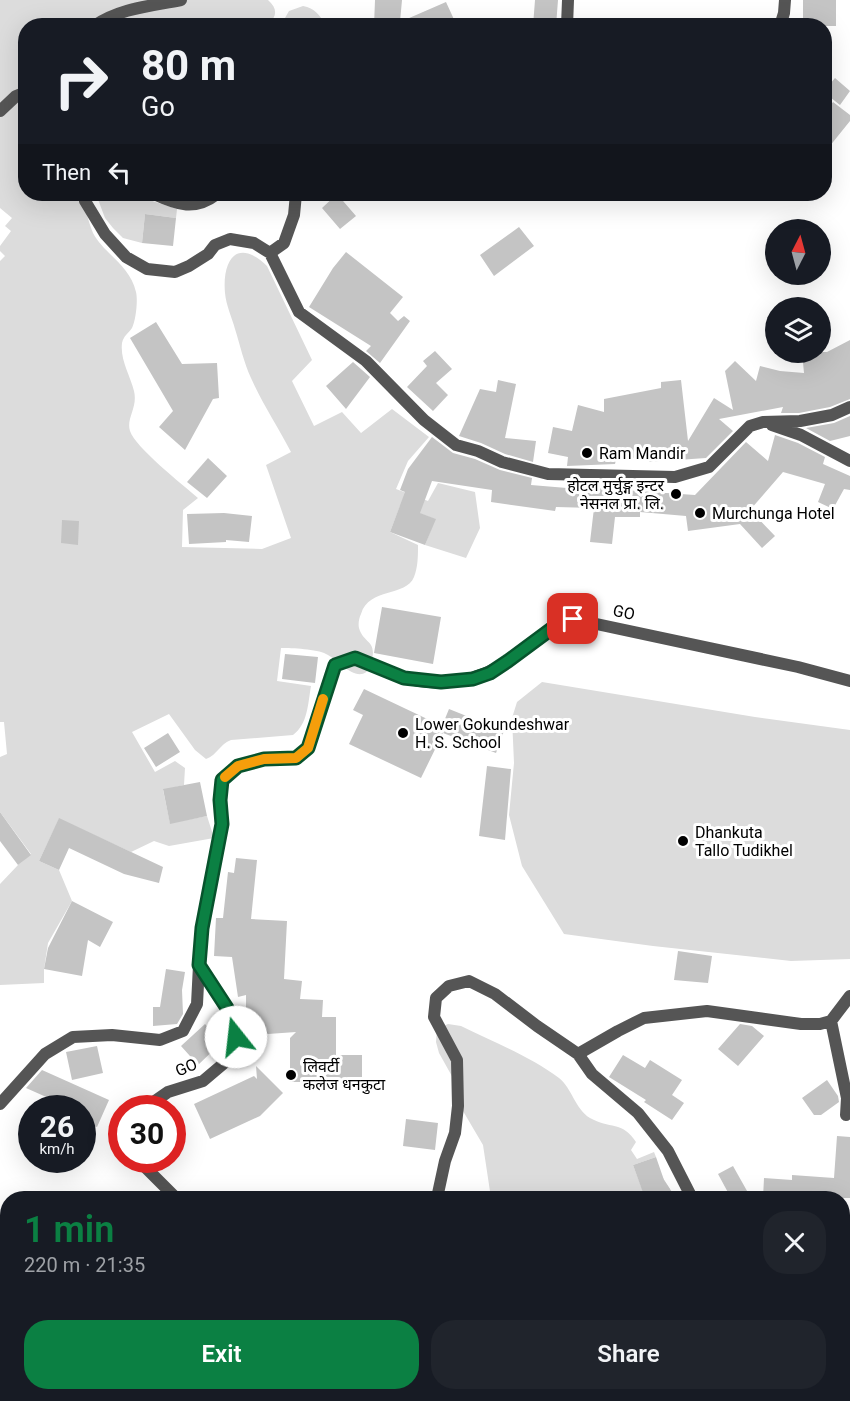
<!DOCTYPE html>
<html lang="en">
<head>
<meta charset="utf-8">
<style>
	:root { --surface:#171b24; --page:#20242c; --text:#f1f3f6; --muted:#9ea1a6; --accent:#0b8043 }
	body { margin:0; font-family:Roboto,"Noto Sans Devanagari",sans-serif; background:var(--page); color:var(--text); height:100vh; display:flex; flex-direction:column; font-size:22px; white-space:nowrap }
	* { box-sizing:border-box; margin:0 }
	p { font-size:20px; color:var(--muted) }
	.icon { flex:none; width:33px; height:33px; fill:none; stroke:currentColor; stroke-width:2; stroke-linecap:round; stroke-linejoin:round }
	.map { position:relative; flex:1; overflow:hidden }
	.details { position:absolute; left:0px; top:1191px; width:850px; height:210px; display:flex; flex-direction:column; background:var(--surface); border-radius:24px 24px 0 0; box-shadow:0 6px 24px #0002 }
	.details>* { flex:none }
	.hud { position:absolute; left:18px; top:18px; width:814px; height:183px; border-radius:24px; box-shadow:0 6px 24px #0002; background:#171b24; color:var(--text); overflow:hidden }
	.needle { width:39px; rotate:6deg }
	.buttons { position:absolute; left:765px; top:219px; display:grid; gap:12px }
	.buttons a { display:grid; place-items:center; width:66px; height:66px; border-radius:50%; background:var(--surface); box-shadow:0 6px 24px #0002; font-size:30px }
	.speed { position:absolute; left:18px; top:1095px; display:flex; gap:12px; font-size:30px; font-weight:700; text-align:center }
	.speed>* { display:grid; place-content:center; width:78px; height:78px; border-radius:50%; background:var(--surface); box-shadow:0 6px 24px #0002; line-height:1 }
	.speed small { font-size:15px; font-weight:400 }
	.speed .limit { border:9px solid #d22; background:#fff; color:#111 }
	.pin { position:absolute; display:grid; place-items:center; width:51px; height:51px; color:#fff; margin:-26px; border-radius:12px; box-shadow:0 3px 9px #0006 }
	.me { position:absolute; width:66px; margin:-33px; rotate:344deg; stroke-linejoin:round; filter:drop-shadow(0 0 4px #0008) }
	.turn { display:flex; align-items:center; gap:21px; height:126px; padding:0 24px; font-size:27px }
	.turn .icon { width:78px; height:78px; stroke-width:2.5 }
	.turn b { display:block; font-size:42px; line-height:51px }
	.then { display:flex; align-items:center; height:57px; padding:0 24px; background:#0003; gap:12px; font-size:22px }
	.round { display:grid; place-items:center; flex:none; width:63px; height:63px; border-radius:24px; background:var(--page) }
	.head { display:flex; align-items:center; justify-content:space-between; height:102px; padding:0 24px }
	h1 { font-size:36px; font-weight:600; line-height:45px; color:var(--accent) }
	.primary-button { display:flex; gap:12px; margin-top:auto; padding:12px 24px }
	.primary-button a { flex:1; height:69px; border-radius:24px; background:var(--accent); color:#fff; font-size:24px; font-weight:600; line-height:69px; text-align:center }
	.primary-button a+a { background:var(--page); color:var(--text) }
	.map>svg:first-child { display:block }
	.green { fill:#dcdcdc }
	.building { fill:#c4c4c4 }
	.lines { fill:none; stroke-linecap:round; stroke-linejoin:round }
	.street { stroke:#555; stroke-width:12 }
	.route-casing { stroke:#07532c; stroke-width:15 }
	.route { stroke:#0b8043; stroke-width:10 }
	.slow { stroke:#f59e0b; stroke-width:10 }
	.poi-dot { fill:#000; stroke:#fff; stroke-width:2 }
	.labels { text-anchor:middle; stroke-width:6; stroke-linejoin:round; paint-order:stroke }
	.poi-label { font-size:16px; fill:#000; stroke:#fff; text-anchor:start }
	.street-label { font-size:16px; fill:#000; stroke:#fff }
</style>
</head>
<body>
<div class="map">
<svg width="850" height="1401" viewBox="0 0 850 1401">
	<rect width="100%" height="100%" fill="#fff"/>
	<!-- green -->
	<path class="green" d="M0,0H268C278,9 277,16 268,25L26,26V194H81C85,206 88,221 93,233C104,254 130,265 136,292C138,300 136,320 132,328C128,334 124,335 122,343C120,360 130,375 134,391C138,408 126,418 130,431C135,447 183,485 198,498L183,510L182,547L262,549L291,538L266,465L291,452C278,427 262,403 251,378C244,363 240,345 235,329C232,318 226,305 225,293C222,260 237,237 267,266L312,360L292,381L314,426L342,412L361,433L392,409L429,437L408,461L396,489L428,501L438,483L475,492L480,528L466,558L425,545L435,519L400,506L390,532L418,545C418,556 418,567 414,577C406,597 369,587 361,614C359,618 358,624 359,628C364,645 378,639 371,664C369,669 367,673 362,674C350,676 337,659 326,654C317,649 292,648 281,648L277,681L311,686C308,703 308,724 293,735L231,740C220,744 217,755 206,759L195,750L169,714L132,732L155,772L175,761L185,768L184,785L163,790L170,823L207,816L214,838L169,846L154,841L131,852L59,819L39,861L59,870L72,901L48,943L44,969V983L0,985V884L18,865L31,854L0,812V757L7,754L4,722H0V261L5,256L0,251V246L11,231L5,226L12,218L0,208Z
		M303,6C315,8 319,15 326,25H285V18L289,11Z
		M96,194H137L143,198L177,209L176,218L145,214L142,243L123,238L113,228L105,218Z
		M542,682L755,717L850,730V959L791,961L653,946L564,934L522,866L509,815L514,763L512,718L517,702Z
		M448,1024L461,1026C493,1042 530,1056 559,1078C572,1088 575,1109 590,1118C609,1129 623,1121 636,1142L631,1150L637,1159L654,1152L656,1157L633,1165L641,1186L663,1178L670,1189L655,1198H491L483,1145L463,1111L458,1087L439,1053L436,1042L437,1029Z
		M843,1367L850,1369V1401H666L669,1394H843Z
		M548,1394H633V1397L641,1401H541Z"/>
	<!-- building -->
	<path class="building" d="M375,0H402L400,22L446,2L457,26H374Z
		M535,0H558L556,26H533Z
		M803,0H836V26H803Z
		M835,78L850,91L840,105L825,93V90Z
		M833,102L850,115V121L825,152V112Z
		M337,194L356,216L340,229L322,208Z
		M145,214L176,218L173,246L142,243Z
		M519,227L534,246L494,276L480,255Z
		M346,252L403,297L390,313L398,321L404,316L410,321L380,363L366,351L371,346L309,307L333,268Z
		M156,322L182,364L217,363L219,398L213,399L185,450L159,427L173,411L130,338Z
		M850,340V399L830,407L799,413H781L783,407L719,419L733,431L706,458L649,462L648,456L616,460L615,464L567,466L568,457L548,453L553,427L572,431L578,405L604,412V399L661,388V382L681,380L688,441L714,398L733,410L725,371L735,361L756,381L760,366L780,371L804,373L802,352H827Z
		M435,351L452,369L436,383L448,395L433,411L407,387L427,366L423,361Z
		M353,362L370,377L346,409L326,386Z
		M498,380L516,384L505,438L536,441L533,462L505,454L481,443L459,436L480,389L496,392Z
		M850,416V436L830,441L806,428L834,423Z
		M775,435L798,443L825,457L823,464L850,476V490L844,489L833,509L818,502L825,484L783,472L750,510L775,536L762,548L740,524L688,531L686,516L640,512V517H615L612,544L590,542L594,508L556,507L555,511L491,502L492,490L432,481L420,513L436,519L425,545L390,532L405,492L400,490L408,469L432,437L453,453L475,459L500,470L532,478L531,485L567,488V486L695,495L746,442L768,461Z
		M208,458L227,476L207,498L187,482Z
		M224,513L252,516L249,542L226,540V542L189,544L187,514Z
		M62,520L79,521L78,545L61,543Z
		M382,607L441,617L433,664L374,653Z
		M285,654L318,657L315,683L282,679Z
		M364,689L442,726L449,709L504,731L496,753L443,733L421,778L349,744L363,715L353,710Z
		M168,733L180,752L156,767L144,748Z
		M487,766L511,769L505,840L479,836Z
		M200,782L207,816L170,824L163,789Z
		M0,812L31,855L18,865L0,841Z
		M59,818L163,867L159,883L124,874L69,848L59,870L39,861Z
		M236,858L257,860L251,919L287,921L284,979L302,981L300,999L323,1000L322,1017H336V1055H362V1082H290V1038L296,1032L253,1035L251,1015L246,1020V995L238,997L232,957L214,956L216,918H223L228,872L234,873Z
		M72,901L113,922L100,947L88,940L82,976L44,969L48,948Z
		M678,951L712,956L708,983L674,980Z
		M166,969L185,972L182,990L183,1014L177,1024L153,1026V1007H160Z
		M205,1024L222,1042L198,1065L181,1046Z
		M740,1024L752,1026L764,1036L738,1066L718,1049Z
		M97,1046L103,1073L72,1080L66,1052Z
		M623,1055L645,1068L650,1060L682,1080L672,1095L684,1103L672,1120L644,1102L646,1100L609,1077Z
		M256,1066L283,1093L260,1116L210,1139L194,1104L254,1076L257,1079Z
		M42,1070L109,1100L97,1127L82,1121V1108H60L62,1104L26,1088Z
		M827,1080L838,1096L839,1102L821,1115H814L802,1098Z
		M406,1119L438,1123L435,1150L403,1146Z
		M837,1136L850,1137V1198H763L764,1178L792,1180V1175L834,1178Z
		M656,1157L664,1180L676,1198H645L633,1165Z
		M733,1166L751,1198H731L718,1174Z"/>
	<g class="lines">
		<!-- street -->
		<path class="street" d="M94,26C120,8 151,6 181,0
			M567,26L568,0
			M780,26L784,13L785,0
			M0,111L16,96L26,92
			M84,194L85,201L105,234L126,257L147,269L175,272L189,266L208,254L215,245L230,239L254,243L270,253L299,312L366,361L424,420L456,445L478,451L502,462L548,474L675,477L709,467L750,426L763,422L800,421L832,415L850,407
			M154,194C178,205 195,211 217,194
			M270,253L284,243L294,215L296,194
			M772,425L801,435L850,461
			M831,1021L847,1098L846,1115
			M578,1054L592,1074L638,1113L668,1151L692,1198
			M0,1104L45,1054L73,1037L112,1035L160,1040L183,1031L197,1004L199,965
			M145,1108L168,1092L203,1081L229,1059L236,1037L227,1008L199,965L202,928L222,824L220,800L222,780L238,766L264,759L296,757L308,748L335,665L355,658C371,664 386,672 402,677C437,688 478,682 508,661C530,646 547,628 573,619L798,667L850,681
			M142,1160L144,1166L176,1198
			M437,1198L445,1161L455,1133L458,1106L457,1060L434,1017L436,998L449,986L469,981L495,994L537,1026L578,1054L618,1031L644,1018L707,1011L801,1024H820L831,1021L850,996
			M843,1324H850
			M255,1394L257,1401
			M460,1394L462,1401
			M662,1401L665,1394"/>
	</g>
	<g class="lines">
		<defs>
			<path id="route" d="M236,1037L227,1008L199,965L202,928L222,824L220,800L222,780L238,766L264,759L296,758L308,748L335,665L355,658L404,678L441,682L473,679L490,673L508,661L558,624L573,619"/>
		</defs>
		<!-- route casing -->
		<use href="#route" class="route-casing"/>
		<!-- route -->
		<use href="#route" class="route"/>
		<!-- slow -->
		<path class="slow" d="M225,777L238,766L264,759L296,758L308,748L323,699"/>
	</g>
	<!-- markers -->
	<g class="poi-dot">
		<circle cx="587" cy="453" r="6"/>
		<circle cx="676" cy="494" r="6"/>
		<circle cx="700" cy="513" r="6"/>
		<circle cx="403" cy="733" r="6"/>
		<circle cx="683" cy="841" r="6"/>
		<circle cx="291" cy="1075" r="6"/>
	</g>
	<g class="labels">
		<!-- poi labels -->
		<g class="poi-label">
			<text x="599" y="459">Ram Mandir</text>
			<text x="664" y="491" text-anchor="end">होटल मुर्चुङ्ग इन्टर<tspan x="664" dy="18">नेसनल प्रा. लि.</tspan></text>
			<text x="712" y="519">Murchunga Hotel</text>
			<text x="415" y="730">Lower Gokundeshwar<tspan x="415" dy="18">H. S. School</tspan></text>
			<text x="695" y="838">Dhankuta<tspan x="695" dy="18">Tallo Tudikhel</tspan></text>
			<text x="303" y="1072">लिवर्टी<tspan x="303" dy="18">कलेज धनकुटा</tspan></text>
		</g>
		<!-- street labels -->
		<g class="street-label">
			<text transform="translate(624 612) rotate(12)" y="6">GO</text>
			<text transform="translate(186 1067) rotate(-23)" y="6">GO</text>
		</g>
	</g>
</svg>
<div class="buttons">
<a><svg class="needle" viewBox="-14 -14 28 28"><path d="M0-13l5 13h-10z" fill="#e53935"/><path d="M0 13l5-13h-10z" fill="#9ea1a6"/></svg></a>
<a><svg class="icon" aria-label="layers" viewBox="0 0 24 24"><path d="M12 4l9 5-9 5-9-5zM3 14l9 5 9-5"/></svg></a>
</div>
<div class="speed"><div>26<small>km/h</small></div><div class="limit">30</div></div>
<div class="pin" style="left:573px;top:619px;background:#d93025"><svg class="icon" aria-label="arrive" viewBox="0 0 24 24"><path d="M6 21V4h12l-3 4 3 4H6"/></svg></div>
<svg class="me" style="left:236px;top:1037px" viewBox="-20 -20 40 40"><circle r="19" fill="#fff"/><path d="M0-13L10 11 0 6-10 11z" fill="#0b8043"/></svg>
<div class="hud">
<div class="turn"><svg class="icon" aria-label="right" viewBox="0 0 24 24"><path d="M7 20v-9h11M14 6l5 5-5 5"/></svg><div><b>80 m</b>Go</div></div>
<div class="then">Then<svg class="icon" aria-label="left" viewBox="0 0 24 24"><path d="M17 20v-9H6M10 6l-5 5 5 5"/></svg></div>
</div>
<section class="details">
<div class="head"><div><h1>1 min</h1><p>220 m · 21:35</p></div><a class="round"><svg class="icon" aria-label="close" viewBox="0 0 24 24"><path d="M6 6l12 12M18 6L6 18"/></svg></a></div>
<div class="primary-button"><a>Exit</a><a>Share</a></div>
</section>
</div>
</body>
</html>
